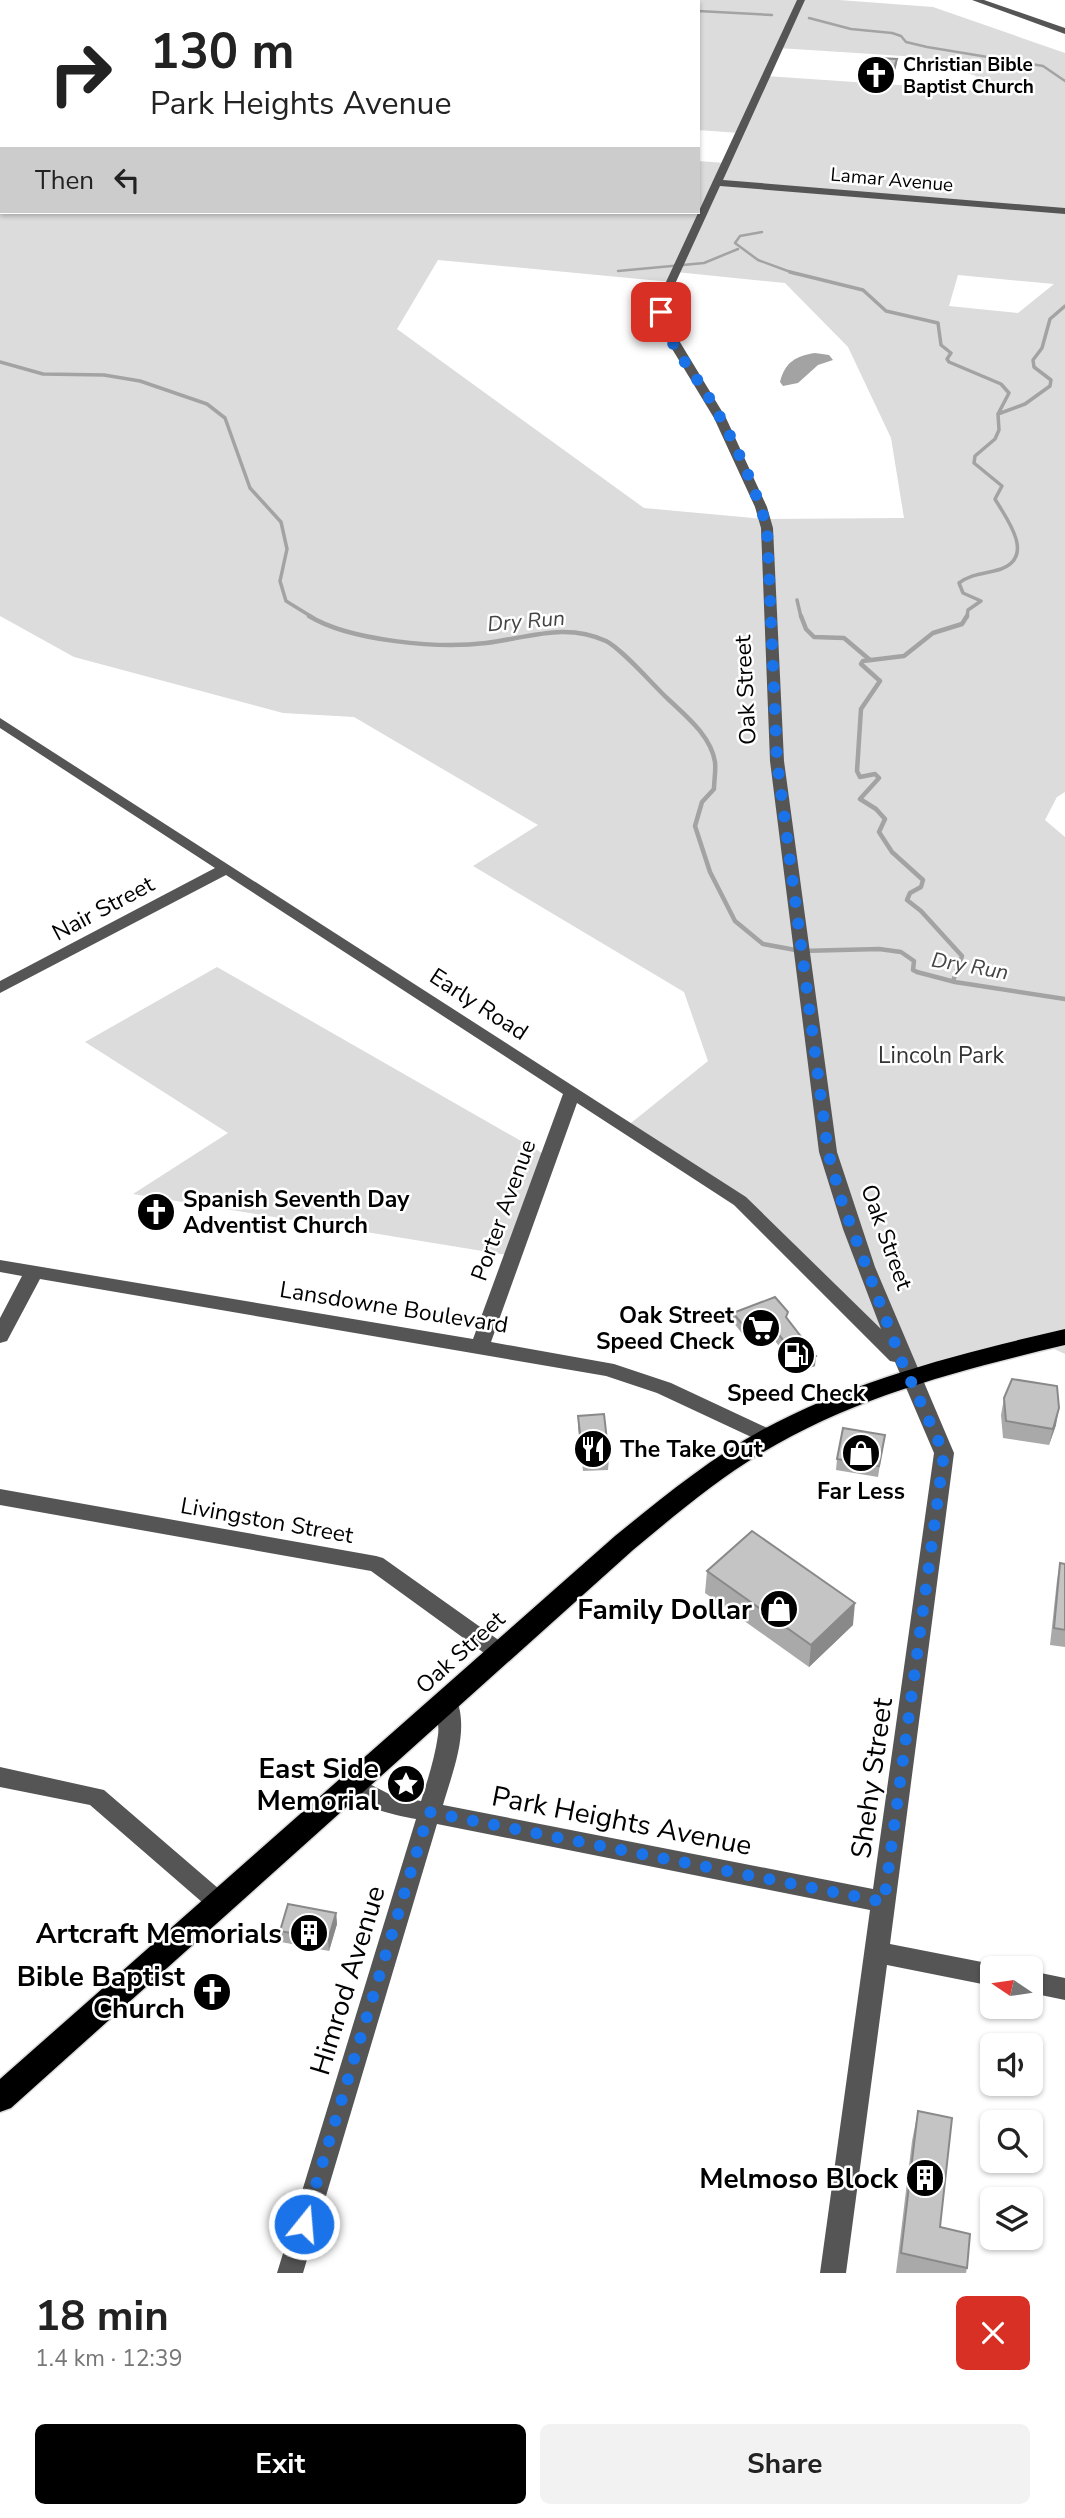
<!DOCTYPE html>
<html lang="en">
<head>
<meta charset="utf-8">
<style>
	:root { --surface:#fff; --page:#f2f2f2; --text:#222; --muted:#767676; --accent:#000 }
	body { margin:0; font-family:"Nunito Sans",sans-serif; background:var(--page); color:var(--text); height:100vh; display:flex; flex-direction:column; font-size:26px; white-space:nowrap }
	* { box-sizing:border-box; margin:0 }
	p { font-size:23px; color:var(--muted) }
	.icon { flex:none; width:38px; height:38px; fill:none; stroke:currentColor; stroke-width:2; stroke-linecap:round; stroke-linejoin:round }
	.map { position:relative; height:2273px; overflow:hidden }
	.side { display:flex; flex-direction:column; background:var(--surface); flex:1 }
	.side>* { flex:none }
	.hud { position:absolute; left:0px; top:0px; width:700px; height:214px; box-shadow:0 2px 5px #0004; background:#fff; color:var(--text); overflow:hidden }
	.needle { width:46px; rotate:283deg }
	.buttons { position:absolute; left:980px; top:1956px; display:grid; gap:14px }
	.buttons a { display:grid; place-items:center; width:63px; height:63px; border-radius:10px; background:var(--surface); box-shadow:0 2px 5px #0004; font-size:35px }
	.pin { position:absolute; display:grid; place-items:center; width:60px; height:60px; color:#fff; margin:-30px; border-radius:14px; box-shadow:0 4px 10px #0006 }
	.me { position:absolute; width:77px; margin:-38px; rotate:17deg; stroke-linejoin:round; filter:drop-shadow(0 0 5px #0008) }
	.turn { display:flex; align-items:center; gap:24px; height:147px; padding:0 35px; font-size:32px }
	.turn .icon { width:91px; height:91px; stroke-width:2.5 }
	.turn b { display:block; font-size:49px; line-height:60px }
	.then { display:flex; align-items:center; height:66px; padding:0 35px; background:#0003; gap:14px; font-size:26px }
	.round { display:grid; place-items:center; flex:none; width:74px; height:74px; border-radius:10px; background:var(--page) }
	.headline { display:flex; align-items:center; justify-content:space-between; height:119px; padding:0 35px }
	h1 { font-size:42px; font-weight:700; line-height:52px }
	.primary-button { display:flex; gap:14px; margin-top:auto; padding:14px 35px }
	.primary-button a { flex:1; height:80px; border-radius:10px; background:var(--accent); color:#fff; font-size:28px; font-weight:700; line-height:80px; text-align:center }
	.primary-button a+a { background:var(--page); color:var(--text) }
	.map>svg:first-child { display:block }
	.green { fill:#dcdcdc; fill-rule:evenodd }
	.water { fill:#a3a3a3 }
	.lines { fill:none; stroke-linecap:round; stroke-linejoin:round }
	.stream-far2 { stroke:#a3a3a3; stroke-width:2.5 }
	.stream-far1 { stroke:#a3a3a3; stroke-width:3.5 }
	.stream { stroke:#a3a3a3; stroke-width:4.5 }
	.highway-casing { stroke:#dbdbdb; stroke-width:3 }
	.minor { fill:#555; fill-rule:evenodd }
	.highway { fill:#000; fill-rule:evenodd }
	.wall { fill:#a9a9a9 }
	.shaded-wall { fill:#898989 }
	.building { fill:#c4c4c4; stroke:#898989; stroke-width:2 }
	.route { stroke:#1a73e8; stroke-width:12; stroke-dasharray:0 21.6 }
	.labels { text-anchor:middle; stroke-width:5; stroke-linejoin:round; paint-order:stroke }
	.far-poi-label { font-size:19px; font-weight:bold; fill:#000; stroke:#fff; text-anchor:start }
	.far-street-label { font-size:19px; fill:#000; stroke:#fff }
	.far-water-label { font-size:21px; font-style:italic; fill:#444; stroke:#fff }
	.street-label { font-size:23px; fill:#000; stroke:#fff }
	.park-label { font-size:23px; fill:#333; stroke:#fff }
	.poi-label { font-size:23px; font-weight:bold; fill:#000; stroke:#fff; text-anchor:start }
	.near-poi-label { font-size:28px; font-weight:bold; fill:#000; stroke:#fff; text-anchor:end }
	.near-street-label { font-size:28px; fill:#000; stroke:#fff }
</style>
</head>
<body>
<div class="map">
<svg width="1065" height="2273" viewBox="0 0 1065 2273">
	<rect width="100%" height="100%" fill="#fff"/>
	<!-- green -->
	<path class="green" d="M0,0H839L933,7L1065,53V792L1057,797L1045,820L1065,837V1354L1041,1343L913,1379L762,1220L626,1127L708,1061L684,992L473,866L538,825L354,717L283,713L74,657L0,616ZM2,2H698V130L739,133L726,163L698,161V212H2ZM778,48L919,57L976,76L972,90L766,76ZM438,260L671,282L676,272L785,283L848,347L891,438L904,518L764,519L644,508L397,329ZM958,275L1054,284L1018,313L949,306Z
		M217,967L549,1157L513,1256L133,1194L228,1133L85,1042Z"/>
	<!-- water -->
	<path class="water" d="M815,353L829,355L833,360L818,365L798,383L783,386L780,382C785,362 796,356 815,353Z"/>
	<g class="lines">
		<!-- stream-far2 -->
		<path class="stream-far2" d="M511,0L523,2
			M698,11L772,15
			M809,18L851,29L892,33L901,36L906,42L927,47L1043,66L1065,81
			M762,232L740,236L735,243L758,260L796,274
			M618,271L704,263L738,249"/>
		<!-- stream-far1 -->
		<path class="stream-far1" d="M790,272L863,290L886,311L938,323L941,345L951,353L947,359L949,362L1001,384L1009,393L998,414L999,430L995,439L975,456L974,463L1002,486L995,499C1006,518 1036,556 1001,569C986,574 972,573 959,583L963,593L981,601L968,610L967,617
			M0,362L43,374L104,375L140,381L207,404L225,418L250,488L281,522L287,549L280,581L286,601L312,617
			M998,414L1025,404L1050,386L1051,380L1034,367L1033,360L1042,348L1050,319L1065,306
			M797,600L801,617"/>
		<!-- stream -->
		<path class="stream" d="M309,616C350,641 439,649 486,643C528,638 565,622 606,641C622,649 653,685 668,699C686,716 711,736 715,762C716,771 714,781 714,789L702,802L695,826L710,872L735,921L763,944L801,951L879,949L901,952L914,961L913,970L917,972L955,982L1065,999
			M801,616L806,629L814,637L844,638L870,660
			M953,981L962,956L921,911L907,900L910,893L921,887L923,880L892,852L879,832L885,819L876,809L860,799L879,778L875,774L860,777L857,771L861,709L880,681L861,664L863,661L904,656L933,633L962,624L967,616"/>
		<defs>
			<path id="highway" d="M1065,1329V1345C960,1370 853,1397 760,1454C715,1481 674,1516 633,1550L11,2108L0,2112V2079L615,1536C662,1498 709,1459 762,1430C856,1379 962,1353 1065,1329Z"/>
		</defs>
		<!-- highway casing -->
		<use href="#highway" class="highway-casing"/>
		<!-- minor -->
		<path class="minor" d="M797,0H805L723,180L1065,208V214L720,186L669,297L666,312L672,329L726,418L767,507L773,528L784,761L837,1152L875,1267L954,1453L890,1944L992,1964L1001,1969H992V1986L887,1965L846,2273H820L870,1910L437,1824L303,2273H277L416,1819C394,1815 351,1806 341,1785L344,1778L352,1775L391,1795L421,1801C428,1779 435,1757 438,1735C440,1721 433,1708 439,1696L447,1693L455,1696C471,1729 452,1773 443,1805L873,1889L934,1453L895,1362L890,1361L734,1205L577,1103L491,1342L614,1364L671,1383L776,1432L779,1437L776,1442L769,1444L762,1442L657,1393L606,1376L40,1279L7,1341L0,1343V1318L22,1276L0,1272V1260L473,1339L563,1094L226,875L0,993V981L215,868L0,728V718L746,1197L881,1329L843,1229L819,1152L770,761L761,528L755,507L714,418L660,329L656,312L659,297Z
			M972,0H984L1065,28V34Z
			M0,1489L376,1556L383,1558L507,1646L510,1652L507,1658L499,1661L491,1658L371,1571L0,1505Z
			M0,1767L104,1790L226,1895L230,1902L226,1909L218,1912L210,1909L90,1805L0,1787Z
			M1031,1971L1065,1978V2000L1031,1993Z"/>
		<!-- highway -->
		<use href="#highway" class="highway"/>
	</g>
	<!-- wall -->
	<path class="wall" d="M897,59L896,67L892,79L875,78V70Z
		M733,1313L787,1319L815,1366L799,1372L772,1337L751,1345L733,1322Z
		M1004,1398L1056,1425L1049,1445L1003,1438L1001,1415Z
		M578,1416L609,1458L608,1470L583,1471L578,1428Z
		M885,1435L878,1477L836,1470L837,1459Z
		M1060,1563L1065,1564V1647L1050,1645L1057,1580Z
		M707,1571L853,1625L809,1667L705,1593Z
		M336,1913L337,1924L329,1951L281,1942L280,1931Z
		M918,2111L940,2227L967,2268L966,2273H896L912,2141Z"/>
	<!-- shaded-wall -->
	<path class="shaded-wall" d="M897,59L896,67L892,79L893,72Z
		M773,1327L772,1337L751,1345L752,1336Z
		M816,1356L815,1366L799,1372L800,1362Z
		M1059,1408L1056,1425L1049,1445L1053,1429Z
		M855,1603L853,1625L809,1667L811,1645Z
		M336,1913L337,1924L329,1951L328,1940Z"/>
	<!-- building -->
	<path class="building" d="M879,58L897,59L893,72L875,70Z
		M775,1297L788,1312L786,1317L816,1356L800,1362L773,1327L752,1336L733,1313Z
		M1012,1379L1057,1386L1059,1408L1053,1429L1006,1421L1004,1398Z
		M604,1414L609,1458L583,1460L578,1416Z
		M843,1428L885,1435L879,1466L837,1459Z
		M752,1531L855,1603L811,1645L707,1571Z
		M1060,1563L1065,1564V1630L1054,1628Z
		M288,1904L336,1913L328,1940L280,1931Z
		M918,2111L952,2118L940,2227L970,2234L967,2268L901,2253Z"/>
	<g class="lines">
		<!-- route -->
		<path class="route" d="M304,2224L429,1812L884,1902L944,1453L902,1362L842,1202L828,1152L777,761L767,528C754,483 732,436 708,396C692,370 666,342 661,312"/>
	</g>
	<!-- icons -->
	<defs>
		<symbol id="church-disc" viewBox="-11 -11 22 22"><circle r="9.5" fill="#000" stroke="#fff"/><path d="M-1.2-6h2.4v3.5h3.3v2.4h-3.3V6h-2.4V-.1h-3.3v-2.4h3.3Z" fill="#fff"/></symbol>
		<symbol id="supermarket-disc" viewBox="-11 -11 22 22"><circle r="9.5" fill="#000" stroke="#fff"/><path d="M-6-5.5h2.5l.6 2H6L4.5 2H-2.5L-4.4-4H-6ZM-1.5 3.2a1.3 1.3 0 1 0 .1 0ZM3 3.2a1.3 1.3 0 1 0 .1 0Z" fill="#fff"/></symbol>
		<symbol id="fuel-disc" viewBox="-11 -11 22 22"><circle r="9.5" fill="#000" stroke="#fff"/><path d="M-5.5-6h7V0h2V4h1.3V-2.5L3-4.5l.8-.8L6-3V5H2.5V1h-1V6h-7ZM-4.2-4.7v3.2H.2V-4.7Z" fill="#fff"/></symbol>
		<symbol id="restaurant-disc" viewBox="-11 -11 22 22"><circle r="9.5" fill="#000" stroke="#fff"/><path d="M-5-6h1v4h1v-4h1v4h1v-4h1v5L-1.5 .5V6h-2V.5L-5-1ZM5-6V6H3V1.5H1.5Q1.5-4 5-6Z" fill="#fff"/></symbol>
		<symbol id="shop-disc" viewBox="-11 -11 22 22"><circle r="9.5" fill="#000" stroke="#fff"/><path d="M-5-2.5h2.3a2.7 3.5 0 0 1 5.4 0H5L5.5 6h-11ZM-1.5-2.5h3a1.5 2.3 0 0 0-3 0Z" fill="#fff"/></symbol>
		<symbol id="sight-disc" viewBox="-11 -11 22 22"><circle r="9.5" fill="#000" stroke="#fff"/><path d="M0-6L1.8-2.2L6-1.7L2.9 1.2L3.7 5.4L0 3.3L-3.7 5.4L-2.9 1.2L-6-1.7L-1.8-2.2Z" fill="#fff"/></symbol>
		<symbol id="building-disc" viewBox="-11 -11 22 22"><circle r="9.5" fill="#000" stroke="#fff"/><path d="M-4-6H4V6H1V3H-1V6H-4ZM-2.5-4.3h1.7v1.8h-1.7ZM.8-4.3h1.7v1.8H.8ZM-2.5-1h1.7V.8h-1.7ZM.8-1h1.7V.8H.8Z" fill="#fff"/></symbol>
	</defs>
	<g fill-rule="evenodd">
		<use href="#church-disc" x="854" y="53" width="44" height="44"/>
		<use href="#church-disc" x="134" y="1190" width="44" height="44"/>
		<use href="#supermarket-disc" x="739" y="1306" width="44" height="44"/>
		<use href="#fuel-disc" x="774" y="1333" width="44" height="44"/>
		<use href="#restaurant-disc" x="571" y="1427" width="44" height="44"/>
		<use href="#shop-disc" x="839" y="1431" width="44" height="44"/>
		<use href="#shop-disc" x="757" y="1587" width="44" height="44"/>
		<use href="#sight-disc" x="384" y="1762" width="44" height="44"/>
		<use href="#building-disc" x="287" y="1911" width="44" height="44"/>
		<use href="#church-disc" x="190" y="1970" width="44" height="44"/>
		<use href="#building-disc" x="903" y="2156" width="44" height="44"/>
	</g>
	<g class="labels">
		<!-- far-poi labels -->
		<g class="far-poi-label">
			<text x="903" y="71">Christian Bible<tspan x="903" dy="22">Baptist Church</tspan></text>
		</g>
		<!-- far-street labels -->
		<g class="far-street-label">
			<text transform="translate(892 179) rotate(5)" y="7">Lamar Avenue</text>
		</g>
		<!-- far-water labels -->
		<g class="far-water-label">
			<text transform="translate(526 621) rotate(-5)" y="7">Dry Run</text>
			<text transform="translate(970 966) rotate(10)" y="7">Dry Run</text>
		</g>
		<!-- street labels -->
		<g class="street-label">
			<text transform="translate(745 690) rotate(-93)" y="8">Oak Street</text>
			<text transform="translate(103 908) rotate(-28)" y="8">Nair Street</text>
			<text transform="translate(479 1004) rotate(33)" y="8">Early Road</text>
			<text transform="translate(503 1210) rotate(-70)" y="8">Porter Avenue</text>
			<text transform="translate(887 1237) rotate(70)" y="8">Oak Street</text>
			<text transform="translate(394 1307) rotate(9)" y="8">Lansdowne Boulevard</text>
			<text transform="translate(267 1520) rotate(10)" y="8">Livingston Street</text>
			<text transform="translate(460 1652) rotate(-42)" y="8">Oak Street</text>
		</g>
		<!-- park labels -->
		<g class="park-label">
			<text x="941" y="1063">Lincoln Park</text>
		</g>
		<!-- poi labels -->
		<g class="poi-label">
			<text x="183" y="1207">Spanish Seventh Day<tspan x="183" dy="26">Adventist Church</tspan></text>
			<text x="734" y="1323" text-anchor="end">Oak Street<tspan x="734" dy="26">Speed Check</tspan></text>
			<text x="796" y="1401" text-anchor="middle">Speed Check</text>
			<text x="620" y="1457">The Take Out</text>
			<text x="861" y="1499" text-anchor="middle">Far Less</text>
		</g>
		<!-- near-poi labels -->
		<g class="near-poi-label">
			<text x="752" y="1619">Family Dollar</text>
			<text x="379" y="1778">East Side<tspan x="379" dy="32">Memorial</tspan></text>
			<text x="282" y="1943">Artcraft Memorials</text>
			<text x="185" y="1986">Bible Baptist<tspan x="185" dy="32">Church</tspan></text>
			<text x="898" y="2188">Melmoso Block</text>
		</g>
		<!-- near-street labels -->
		<g class="near-street-label">
			<text transform="translate(871 1778) rotate(-82)" y="10">Shehy Street</text>
			<text transform="translate(622 1820) rotate(11)" y="10">Park Heights Avenue</text>
			<text transform="translate(347 1980) rotate(-73)" y="10">Himrod Avenue</text>
		</g>
	</g>
</svg>
<div class="buttons">
<a><svg class="needle" viewBox="-14 -14 28 28"><path d="M0-13l5 13h-10z" fill="#e53935"/><path d="M0 13l5-13h-10z" fill="#767676"/></svg></a>
<a><svg class="icon" aria-label="sound" viewBox="0 0 24 24"><path d="M4 9h4l5-4v14l-5-4H4zM17 9q2 3 0 6"/></svg></a>
<a><svg class="icon" aria-label="search" viewBox="0 0 24 24"><circle cx="10" cy="10" r="6"/><path d="M15 15l6 6"/></svg></a>
<a><svg class="icon" aria-label="layers" viewBox="0 0 24 24"><path d="M12 4l9 5-9 5-9-5zM3 14l9 5 9-5"/></svg></a>
</div>
<div class="pin" style="left:661px;top:312px;background:#d93025"><svg class="icon" aria-label="arrive" viewBox="0 0 24 24"><path d="M6 21V4h12l-3 4 3 4H6"/></svg></div>
<svg class="me" style="left:304px;top:2224px" viewBox="-20 -20 40 40"><circle r="17" fill="#1a73e8" stroke="#fff" stroke-width="3"/><path d="M0-11L8 9 0 5-8 9z" fill="#fff"/></svg>
<div class="hud">
<div class="turn"><svg class="icon" aria-label="right" viewBox="0 0 24 24"><path d="M7 20v-9h11M14 6l5 5-5 5"/></svg><div><b>130 m</b>Park Heights Avenue</div></div>
<div class="then">Then<svg class="icon" aria-label="left" viewBox="0 0 24 24"><path d="M17 20v-9H6M10 6l-5 5 5 5"/></svg></div>
</div>
</div>
<section class="side">
<div class="headline"><div><h1>18 min</h1><p>1.4 km · 12:39</p></div><a class="round" style="background:#d93025;color:#fff"><svg class="icon" aria-label="close" viewBox="0 0 24 24"><path d="M6 6l12 12M18 6L6 18"/></svg></a></div>
<div class="primary-button"><a>Exit</a><a>Share</a></div>
</section>
</body>
</html>
